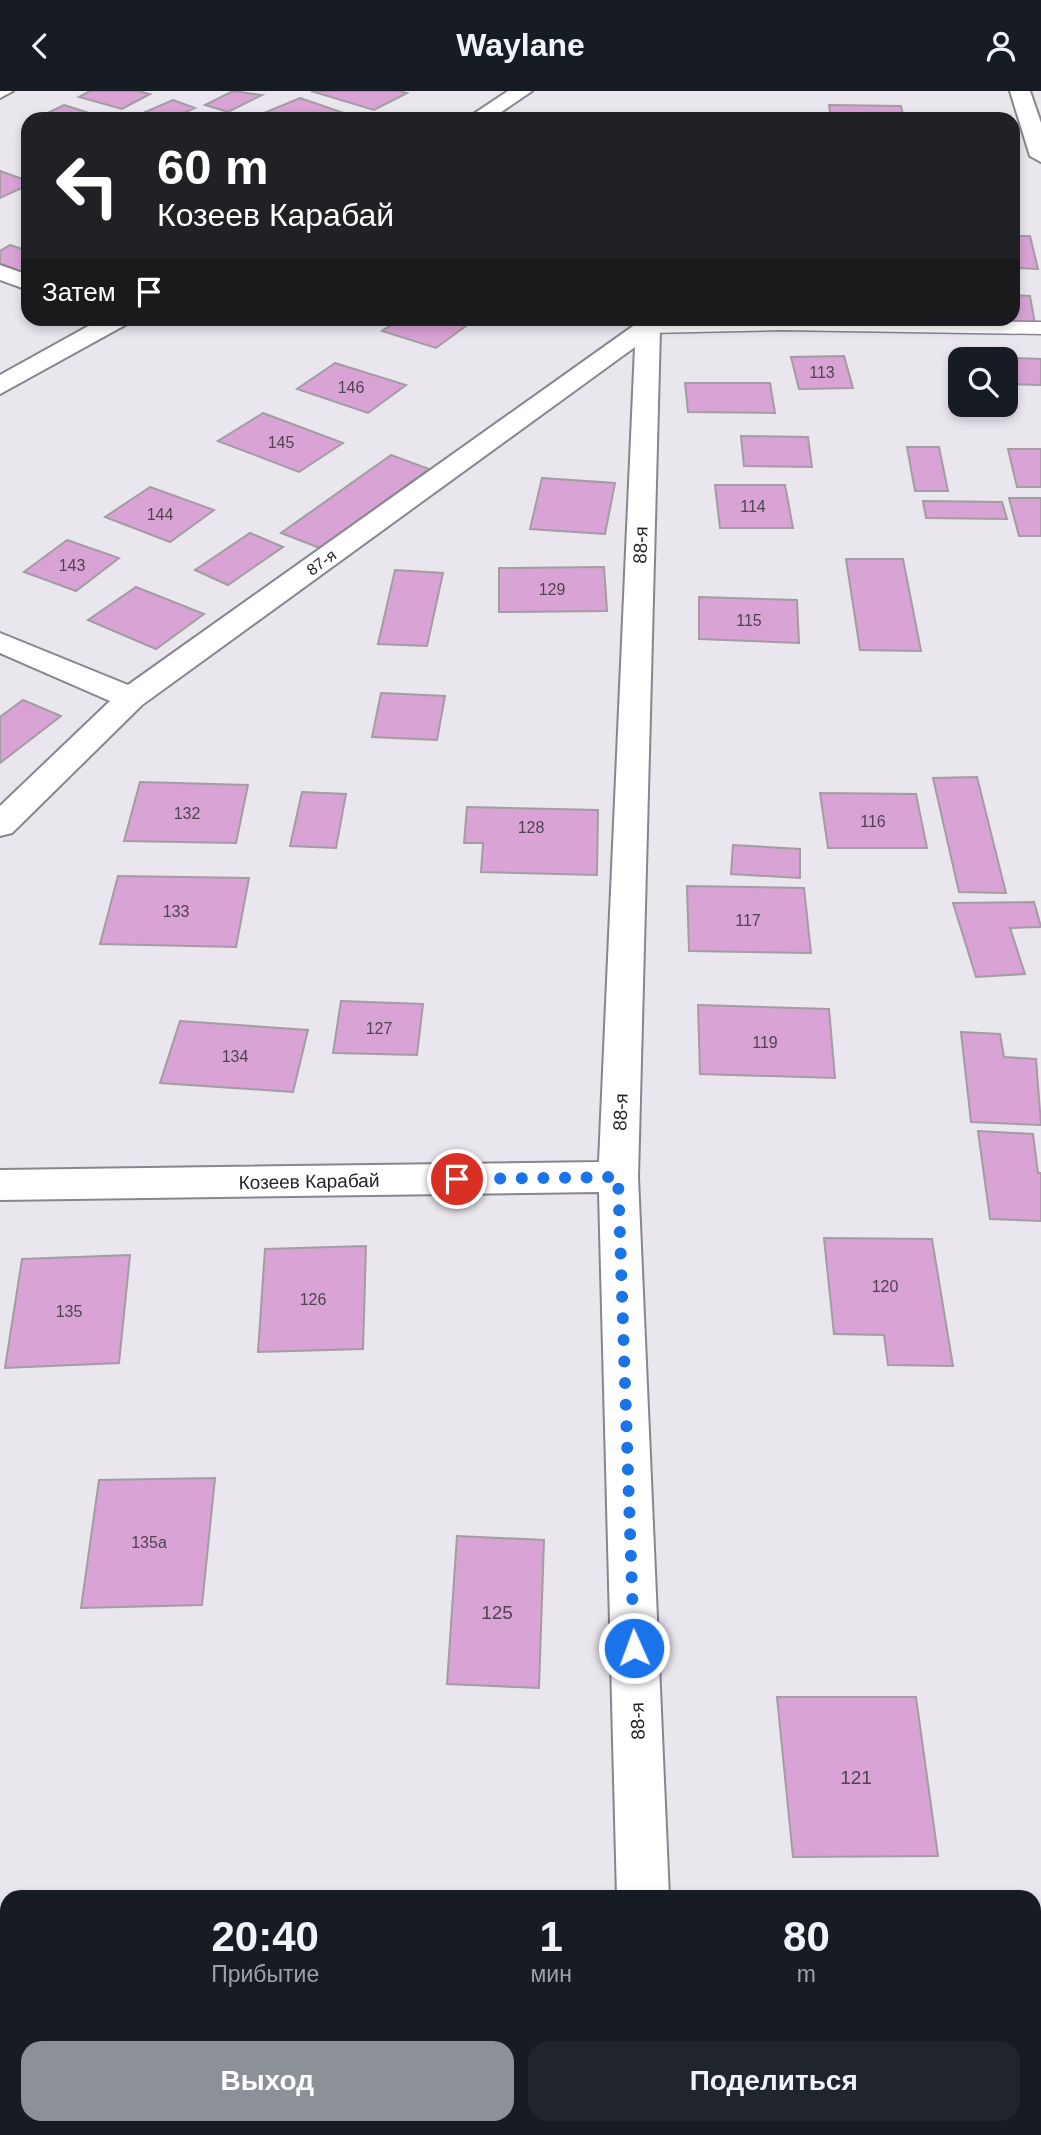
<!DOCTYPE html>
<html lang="ru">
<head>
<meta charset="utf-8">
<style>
	:root { --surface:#171b24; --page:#20242c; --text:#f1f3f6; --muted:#9ea1a6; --accent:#8c9099 }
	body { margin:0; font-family:Helvetica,sans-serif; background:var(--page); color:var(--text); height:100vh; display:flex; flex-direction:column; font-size:26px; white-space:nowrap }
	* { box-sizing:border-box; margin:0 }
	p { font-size:23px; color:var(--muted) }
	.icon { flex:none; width:38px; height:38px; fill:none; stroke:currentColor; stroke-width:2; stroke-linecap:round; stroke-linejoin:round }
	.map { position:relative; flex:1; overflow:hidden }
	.panel { position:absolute; left:0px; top:1799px; width:1041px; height:245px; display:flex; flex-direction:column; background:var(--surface); border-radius:21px 21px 0 0; box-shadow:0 4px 10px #0003 }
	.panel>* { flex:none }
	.banner { position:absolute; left:21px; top:21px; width:999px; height:214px; border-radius:21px; box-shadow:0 4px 10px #0003; background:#202124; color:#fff; overflow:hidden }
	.fabs { position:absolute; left:948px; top:256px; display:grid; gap:14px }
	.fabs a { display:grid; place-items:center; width:70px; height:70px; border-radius:14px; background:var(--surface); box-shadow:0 4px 10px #0003; font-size:35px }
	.pin { position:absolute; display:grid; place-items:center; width:60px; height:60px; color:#fff; margin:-30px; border:4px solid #fff; border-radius:50%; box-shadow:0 2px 7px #0007 }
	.me { position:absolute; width:77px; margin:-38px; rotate:358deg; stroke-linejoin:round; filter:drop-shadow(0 0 5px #0008) }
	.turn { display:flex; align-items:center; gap:24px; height:147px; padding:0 21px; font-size:32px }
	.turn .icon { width:91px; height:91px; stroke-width:2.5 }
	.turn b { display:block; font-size:49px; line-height:60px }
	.then { display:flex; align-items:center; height:66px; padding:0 21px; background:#0003; gap:14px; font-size:26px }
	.eta { display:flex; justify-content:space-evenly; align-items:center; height:119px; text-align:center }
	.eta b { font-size:42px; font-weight:700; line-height:49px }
	.button { display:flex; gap:14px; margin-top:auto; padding:14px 21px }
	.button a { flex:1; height:80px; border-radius:21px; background:var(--accent); color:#fff; font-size:28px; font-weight:700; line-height:80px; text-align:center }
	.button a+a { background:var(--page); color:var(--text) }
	header { display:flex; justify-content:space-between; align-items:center; height:91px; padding:0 21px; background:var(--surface); font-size:32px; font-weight:700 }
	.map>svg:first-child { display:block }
	.building { fill:#d9a3d5; stroke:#a39ca2; stroke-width:2 }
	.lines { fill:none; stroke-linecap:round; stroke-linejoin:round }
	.lane-casing { stroke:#88858d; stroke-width:3 }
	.street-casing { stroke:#88858d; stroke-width:4 }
	.lane { fill:#fff; fill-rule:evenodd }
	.street { fill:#fff; fill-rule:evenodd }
	.route { stroke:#1a73e8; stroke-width:12; stroke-dasharray:0 21.6 }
	.labels { text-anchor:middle; stroke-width:5; stroke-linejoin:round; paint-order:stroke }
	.number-label { font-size:16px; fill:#514352 }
	.far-street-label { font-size:16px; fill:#242326; stroke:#fff }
	.street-label { font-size:19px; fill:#242326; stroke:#fff }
	.near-number-label { font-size:19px; fill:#514352 }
</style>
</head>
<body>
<header><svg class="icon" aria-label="back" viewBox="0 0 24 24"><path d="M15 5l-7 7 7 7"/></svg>Waylane<svg class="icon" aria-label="person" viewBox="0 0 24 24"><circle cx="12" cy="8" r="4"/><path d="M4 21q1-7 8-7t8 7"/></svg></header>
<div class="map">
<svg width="1041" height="2044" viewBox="0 0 1041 2044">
	<rect width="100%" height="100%" fill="#e9e6ee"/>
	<!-- building -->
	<path class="building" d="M90,0H138L150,3L122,18L79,6Z
		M233,0L262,4L228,21L205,14Z
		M311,0H399L407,2L374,19Z
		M300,7L361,28H280L264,22Z
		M173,9L195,17L170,28L143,22Z
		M64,14L108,28H35Z
		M829,14L901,15L904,28H831Z
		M0,80L28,90V94L0,107Z
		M1013,145H1030L1038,178L1013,177Z
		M10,154L28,160V183L0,173V160Z
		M1013,204L1030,205L1035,233L959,229L1013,228Z
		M400,228H454L470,232L436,257L382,240Z
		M844,265L853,297L799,298L791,266Z
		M990,266L1041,268V294L1006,293V268Z
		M335,272L406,294L368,322L297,298Z
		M685,292H770L775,322L688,321Z
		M263,322L343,352L299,381L218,350Z
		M741,345L808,346L812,376L744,375Z
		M907,356H939L948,400H915Z
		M1008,358H1041V396H1017Z
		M391,364L429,378L320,457L281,442Z
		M542,387L615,392L605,443L530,438Z
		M715,394H785L793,437H720Z
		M150,396L214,419L170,451L105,426Z
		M1009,407H1041V445H1019Z
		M923,410L1002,411L1007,428L926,427Z
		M250,442L283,456L228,494L195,479Z
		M67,449L119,467L76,500L24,481Z
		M846,468H903L921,560L860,559Z
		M604,476L607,520L499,521V477Z
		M395,479L443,482L427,555L378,553Z
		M136,496L204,523L156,558L88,529Z
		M699,506L797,509L799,552L699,548Z
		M381,602L445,605L437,649L372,646Z
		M23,609L61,625L0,672V626Z
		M977,686L1006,802L959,801L933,687Z
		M140,691L248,694L236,752L124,750Z
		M302,701L346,703L336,757L290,755Z
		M820,702L916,703L927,757H828Z
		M467,716L598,719L597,784L481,781L483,752H464Z
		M733,754L800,758V787L731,783Z
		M118,785L249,787L236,856L100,853Z
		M687,795L804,797L811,862L689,860Z
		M1034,811L1041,836L1010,837L1025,883L976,886L953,812Z
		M341,910L423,913L417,964L333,962Z
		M698,914L829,918L835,987L700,983Z
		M180,930L308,939L293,1001L160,992Z
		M961,941L1000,943L1004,966L1036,968L1041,1034L971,1031Z
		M978,1040L1033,1043L1038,1082H1041V1130L990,1128Z
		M824,1147L932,1148L953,1275L888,1274L884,1244L834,1243Z
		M366,1155L363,1258L258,1261L265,1158Z
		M130,1164L119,1272L5,1277L22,1168Z
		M215,1387L202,1514L81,1517L99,1389Z
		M457,1445L544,1449L539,1597L447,1593Z
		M777,1606H916L938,1765L793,1766Z"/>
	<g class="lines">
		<defs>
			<path id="lane" d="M772,228L1041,231V243L781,239L648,242L638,236L648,230Z"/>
			<path id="street" d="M0,0H13L0,7Z
				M508,0H532L491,28H466Z
				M1010,0H1030L1041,32V71L1030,65Z
				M0,174L28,184V199L0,189Z
				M101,228H130L127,233L0,303V284Z
				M643,228H670L660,238L638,1086L669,1806H617L599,1101L0,1109V1079L599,1071L635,256L142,614L12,742L0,745V715L110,610L0,562V542L128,594Z
				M623,2037H679L680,2044H624Z"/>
		</defs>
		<!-- lane casing -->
		<use href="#lane" class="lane-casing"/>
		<!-- street casing -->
		<use href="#street" class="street-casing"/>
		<!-- lane -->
		<use href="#lane" class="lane"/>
		<!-- street -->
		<use href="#street" class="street"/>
	</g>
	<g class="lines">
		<!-- route -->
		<path class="route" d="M457,1088L618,1086L634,1557"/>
	</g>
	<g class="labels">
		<!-- number labels -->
		<g class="number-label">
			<text x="822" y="287">113</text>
			<text x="351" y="302">146</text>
			<text x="281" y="357">145</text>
			<text x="753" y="421">114</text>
			<text x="160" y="429">144</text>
			<text x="72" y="480">143</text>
			<text x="552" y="504">129</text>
			<text x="749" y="535">115</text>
			<text x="187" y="728">132</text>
			<text x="873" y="736">116</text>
			<text x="531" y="742">128</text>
			<text x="176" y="826">133</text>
			<text x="748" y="835">117</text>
			<text x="379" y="943">127</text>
			<text x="765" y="957">119</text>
			<text x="235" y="971">134</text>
			<text x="885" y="1201">120</text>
			<text x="313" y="1214">126</text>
			<text x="69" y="1226">135</text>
			<text x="149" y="1457">135а</text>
		</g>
		<!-- far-street labels -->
		<g class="far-street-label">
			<text transform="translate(321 471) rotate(-36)" y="6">87-я</text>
		</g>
		<!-- street labels -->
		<g class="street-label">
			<text transform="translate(640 454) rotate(-88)" y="7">88-я</text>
			<text transform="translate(620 1021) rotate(-88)" y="7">88-я</text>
			<text transform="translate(309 1090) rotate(-1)" y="7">Козеев Карабай</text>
			<text transform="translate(637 1630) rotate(-92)" y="7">88-я</text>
		</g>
		<!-- near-number labels -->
		<g class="near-number-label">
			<text x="497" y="1528">125</text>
			<text x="856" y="1693">121</text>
		</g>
	</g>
</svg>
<div class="fabs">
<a><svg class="icon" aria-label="search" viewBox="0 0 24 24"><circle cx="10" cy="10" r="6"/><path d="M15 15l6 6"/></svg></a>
</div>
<div class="pin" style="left:457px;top:1088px;background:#d93025"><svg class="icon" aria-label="arrive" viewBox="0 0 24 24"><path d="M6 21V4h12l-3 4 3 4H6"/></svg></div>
<svg class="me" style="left:634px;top:1557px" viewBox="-20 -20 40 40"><circle r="17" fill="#1a73e8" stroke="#fff" stroke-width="3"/><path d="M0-11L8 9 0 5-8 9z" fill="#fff"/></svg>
<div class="banner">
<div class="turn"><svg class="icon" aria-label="left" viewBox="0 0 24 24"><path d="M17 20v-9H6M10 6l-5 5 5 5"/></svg><div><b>60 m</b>Козеев Карабай</div></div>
<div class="then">Затем<svg class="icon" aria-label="arrive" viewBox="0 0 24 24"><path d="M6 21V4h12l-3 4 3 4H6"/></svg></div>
</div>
<section class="panel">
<div class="eta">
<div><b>20:40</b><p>Прибытие</p></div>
<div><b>1</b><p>мин</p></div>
<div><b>80</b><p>m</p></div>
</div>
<div class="button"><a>Выход</a><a>Поделиться</a></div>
</section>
</div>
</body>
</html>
